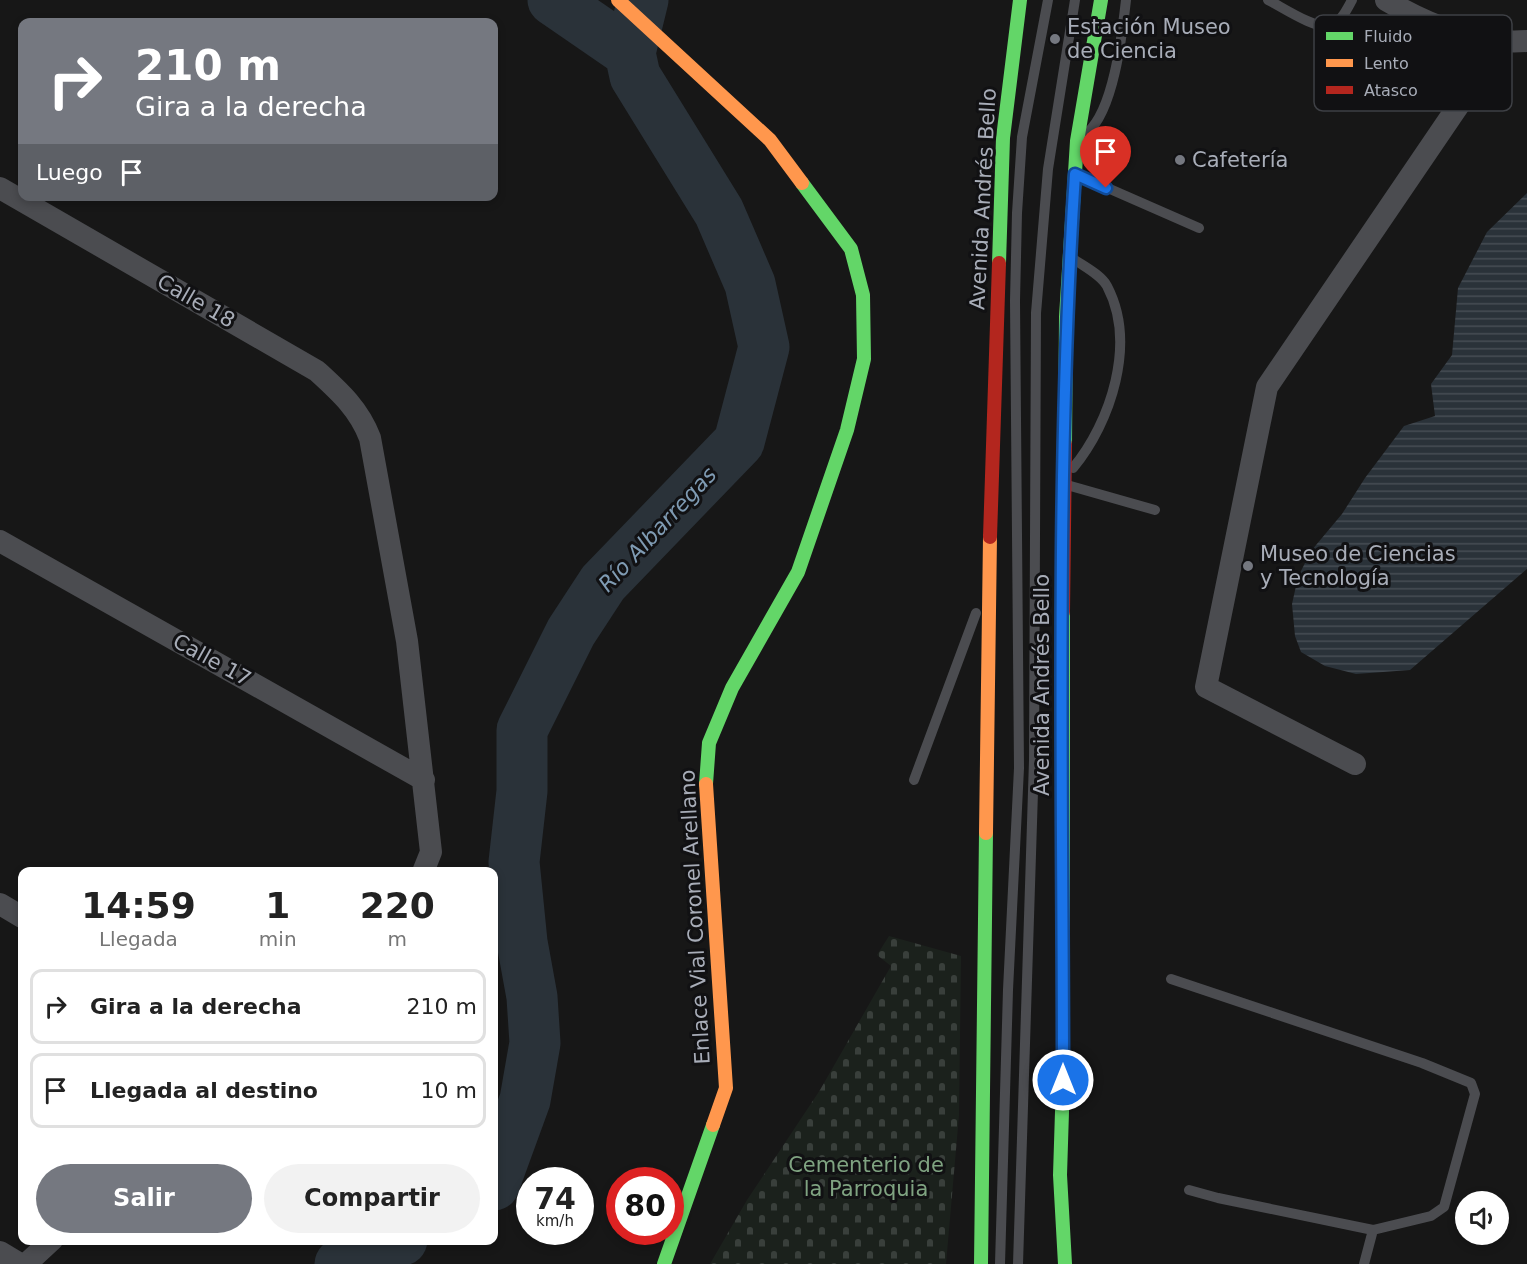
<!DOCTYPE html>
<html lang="es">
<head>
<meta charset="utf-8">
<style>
	:root { --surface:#fff; --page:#f2f2f2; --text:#222; --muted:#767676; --line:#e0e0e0; --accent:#757880 }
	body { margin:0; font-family:"DejaVu Sans",sans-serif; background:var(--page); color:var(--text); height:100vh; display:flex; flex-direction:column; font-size:22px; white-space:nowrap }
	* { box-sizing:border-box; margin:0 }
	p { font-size:20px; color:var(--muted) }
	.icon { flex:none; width:33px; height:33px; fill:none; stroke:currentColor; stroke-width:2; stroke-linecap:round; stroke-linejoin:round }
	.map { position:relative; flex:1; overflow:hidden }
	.panel { position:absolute; left:18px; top:867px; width:480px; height:378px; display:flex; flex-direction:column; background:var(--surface); border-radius:12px; box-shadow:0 3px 9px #0003 }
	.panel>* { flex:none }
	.hud { position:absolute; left:18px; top:18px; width:480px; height:183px; border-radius:12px; box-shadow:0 3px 9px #0003; background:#757880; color:#fff; overflow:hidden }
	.tools { position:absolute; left:1455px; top:1191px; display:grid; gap:12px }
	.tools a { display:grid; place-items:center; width:54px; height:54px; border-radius:50%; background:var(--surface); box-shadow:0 3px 9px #0003; font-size:30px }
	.speed { position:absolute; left:516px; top:1167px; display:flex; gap:12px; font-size:30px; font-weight:700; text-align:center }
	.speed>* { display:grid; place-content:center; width:78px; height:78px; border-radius:50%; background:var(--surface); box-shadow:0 3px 9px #0003; line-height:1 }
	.speed small { font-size:15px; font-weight:400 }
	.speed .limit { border:9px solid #d22; background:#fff; color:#111 }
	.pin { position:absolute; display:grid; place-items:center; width:51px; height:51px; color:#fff; margin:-62px -26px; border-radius:50% 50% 50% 0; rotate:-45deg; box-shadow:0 0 6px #0007 }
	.pin .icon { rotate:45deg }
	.me { position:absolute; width:66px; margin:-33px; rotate:0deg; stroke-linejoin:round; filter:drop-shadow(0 0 4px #0008) }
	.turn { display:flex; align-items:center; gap:21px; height:126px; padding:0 18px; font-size:27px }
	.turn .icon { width:78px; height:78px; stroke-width:2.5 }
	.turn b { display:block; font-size:42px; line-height:51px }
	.then { display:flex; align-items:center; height:57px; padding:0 18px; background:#0003; gap:12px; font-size:22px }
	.eta { display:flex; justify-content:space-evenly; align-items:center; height:102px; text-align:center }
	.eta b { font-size:36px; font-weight:800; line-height:42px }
	.action { display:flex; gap:12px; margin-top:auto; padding:12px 18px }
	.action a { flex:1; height:69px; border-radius:36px; background:var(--accent); color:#fff; font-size:24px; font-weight:800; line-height:69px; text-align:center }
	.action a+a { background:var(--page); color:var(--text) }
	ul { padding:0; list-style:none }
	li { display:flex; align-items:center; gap:18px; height:75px; margin:0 12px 9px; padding:0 6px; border:3px solid var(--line); border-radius:12px }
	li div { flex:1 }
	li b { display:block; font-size:22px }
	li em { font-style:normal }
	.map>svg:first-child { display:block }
	.cemetery { fill:url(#cemetery-stones) }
	.water { fill:url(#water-rules) }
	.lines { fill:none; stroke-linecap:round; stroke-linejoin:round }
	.river { stroke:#2a3239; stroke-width:51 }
	.lane { stroke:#4b4c50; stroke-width:10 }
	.street { stroke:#4b4c50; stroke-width:22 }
	.fast { stroke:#63d668; stroke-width:14 }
	.slow { stroke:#ff974d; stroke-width:14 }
	.jam { stroke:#b3261e; stroke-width:14 }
	.route-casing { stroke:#114b97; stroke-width:15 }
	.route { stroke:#1a73e8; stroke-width:10 }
	.poi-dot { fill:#757880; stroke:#111113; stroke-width:2 }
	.labels { text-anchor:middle; stroke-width:6; stroke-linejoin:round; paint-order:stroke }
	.poi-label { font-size:21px; fill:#a8adb8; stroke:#111113; text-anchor:start }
	.street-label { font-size:21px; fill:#a8adb8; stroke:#111113 }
	.park-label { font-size:21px; fill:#7fa381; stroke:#111113 }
	.water-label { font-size:22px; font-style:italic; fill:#7f9bb3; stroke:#111113 }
	.key { fill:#111113; stroke:#3e4045; stroke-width:1.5 }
	.key-label { font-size:16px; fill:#a8adb8 }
</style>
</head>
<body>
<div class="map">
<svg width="1527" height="1264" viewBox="0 0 1527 1264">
	<defs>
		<pattern id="cemetery-stones" width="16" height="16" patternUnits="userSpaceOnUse" patternTransform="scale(1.5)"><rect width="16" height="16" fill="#1b211c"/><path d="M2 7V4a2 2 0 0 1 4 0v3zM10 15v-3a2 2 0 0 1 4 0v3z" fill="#393f3b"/></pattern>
		<pattern id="water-rules" width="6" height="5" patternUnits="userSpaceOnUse" patternTransform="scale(1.5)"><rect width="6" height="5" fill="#2a3239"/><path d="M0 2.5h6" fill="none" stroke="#464d54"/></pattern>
	</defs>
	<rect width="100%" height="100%" fill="#171717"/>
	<!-- cemetery -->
	<path class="cemetery" d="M889,936L961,956L959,1115L946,1264H710L747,1200L820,1090L891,966L877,955Z"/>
	<!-- water -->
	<path class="water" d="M1527,193V569L1410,670L1356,674L1325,666L1301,652L1295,636L1292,604L1298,577L1311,551L1342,514L1365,478L1404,426L1435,416L1431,384L1452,355L1458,288L1487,232Z"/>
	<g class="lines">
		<!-- river -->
		<path class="river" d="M553,0L630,53
			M494,1185L525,1100L535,1043L532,997L522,942L514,862L522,791V730L571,632L603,583L739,442L764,347L750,284L719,212L635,76L630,53L643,0
			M340,1264L402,1240"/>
		<!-- lane -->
		<path class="lane" d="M1268,0C1282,7 1316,30 1331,26C1341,22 1347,9 1352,0
			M1087,133C1114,110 1122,35 1126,0
			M1078,175L1199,228
			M1073,468C1111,422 1137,343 1107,286C1101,275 1085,267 1075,260
			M1067,485L1155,510
			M914,780L976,613
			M1171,979L1422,1063L1471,1083L1475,1094L1444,1207L1431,1216L1373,1230L1364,1264
			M1189,1190L1218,1198L1373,1230
			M1000,1264L1008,990L1019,768L1015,301L1017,213L1022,137L1048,0
			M1018,1264L1034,760L1036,313L1048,169L1075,0"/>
		<!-- street -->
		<path class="street" d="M1386,0C1427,25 1478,45 1527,41
			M0,188L317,371C340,392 359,409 370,438L407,641L431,852L423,872
			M0,541L424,780
			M1355,764L1206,687L1267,387L1501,43
			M0,904L22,917
			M0,1252L20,1264
			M26,1264L52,1240"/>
		<!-- fast -->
		<path class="fast" d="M999,263L1003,138L1020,0
			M1065,444L1066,317L1077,141L1101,0
			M1063,612V1080L1060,1175L1065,1264
			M706,784L709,743L732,688L798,572L847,430L864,359L863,295L851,249L802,183
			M664,1264L713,1125
			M981,1264L986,833"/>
		<!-- slow -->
		<path class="slow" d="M618,0L770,140L802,183
			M706,784L726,1088L713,1125
			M986,833L990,537"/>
		<!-- jam -->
		<path class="jam" d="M990,537L999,263
			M1063,612L1065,444"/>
	</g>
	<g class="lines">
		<defs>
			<path id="route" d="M1063,1080C1063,778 1055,475 1075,174L1106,188"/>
		</defs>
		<!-- route casing -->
		<use href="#route" class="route-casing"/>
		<!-- route -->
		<use href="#route" class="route"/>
	</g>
	<!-- markers -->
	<g class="poi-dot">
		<circle cx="1055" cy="39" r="6"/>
		<circle cx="1180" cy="160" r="6"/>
		<circle cx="1248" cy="566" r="6"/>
	</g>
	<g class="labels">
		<!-- poi labels -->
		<g class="poi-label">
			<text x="1067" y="34">Estación Museo<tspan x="1067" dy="24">de Ciencia</tspan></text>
			<text x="1192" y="167">Cafetería</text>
			<text x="1260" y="561">Museo de Ciencias<tspan x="1260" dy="24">y Tecnología</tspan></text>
		</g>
		<!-- street labels -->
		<g class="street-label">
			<text transform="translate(983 199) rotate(-87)" y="7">Avenida Andrés Bello</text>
			<text transform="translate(196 301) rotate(30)" y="7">Calle 18</text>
			<text transform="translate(212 660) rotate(29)" y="7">Calle 17</text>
			<text transform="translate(1042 685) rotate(-90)" y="7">Avenida Andrés Bello</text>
			<text transform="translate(695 917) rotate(-93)" y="7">Enlace Vial Coronel Arellano</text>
		</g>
		<!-- park labels -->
		<g class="park-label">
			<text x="866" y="1172">Cementerio de<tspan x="866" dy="24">la Parroquia</tspan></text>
		</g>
		<!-- water labels -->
		<g class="water-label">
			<text transform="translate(657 529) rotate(-47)" y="8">Río Albarregas</text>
		</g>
	</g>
	<!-- legend -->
	<rect x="1314" y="15" width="198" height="96" rx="9" class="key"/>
	<rect x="1326" y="32" width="27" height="8" fill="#63d668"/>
	<rect x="1326" y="59" width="27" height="8" fill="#ff974d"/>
	<rect x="1326" y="86" width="27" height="8" fill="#b3261e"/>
	<g class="key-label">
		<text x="1364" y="42">Fluido</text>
		<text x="1364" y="69">Lento</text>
		<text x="1364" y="96">Atasco</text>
	</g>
</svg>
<div class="tools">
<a><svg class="icon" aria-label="sound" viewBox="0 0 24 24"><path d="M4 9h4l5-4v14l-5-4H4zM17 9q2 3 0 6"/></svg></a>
</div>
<div class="speed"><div>74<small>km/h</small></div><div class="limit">80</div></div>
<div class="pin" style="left:1106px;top:188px;background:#d93025"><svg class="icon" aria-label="arrive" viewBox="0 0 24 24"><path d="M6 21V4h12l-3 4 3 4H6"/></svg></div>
<svg class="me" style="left:1063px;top:1080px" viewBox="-20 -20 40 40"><circle r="17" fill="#1a73e8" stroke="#fff" stroke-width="3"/><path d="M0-11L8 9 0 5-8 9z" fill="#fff"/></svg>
<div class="hud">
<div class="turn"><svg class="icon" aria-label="right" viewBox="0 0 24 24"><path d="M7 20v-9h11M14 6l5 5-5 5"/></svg><div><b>210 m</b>Gira a la derecha</div></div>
<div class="then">Luego<svg class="icon" aria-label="arrive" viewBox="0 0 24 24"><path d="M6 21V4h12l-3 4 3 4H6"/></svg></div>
</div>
<section class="panel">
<div class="eta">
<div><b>14:59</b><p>Llegada</p></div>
<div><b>1</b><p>min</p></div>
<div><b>220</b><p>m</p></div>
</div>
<ul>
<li><svg class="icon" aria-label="right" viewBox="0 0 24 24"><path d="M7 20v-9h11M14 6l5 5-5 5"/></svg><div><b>Gira a la derecha</b></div><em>210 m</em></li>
<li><svg class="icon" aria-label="arrive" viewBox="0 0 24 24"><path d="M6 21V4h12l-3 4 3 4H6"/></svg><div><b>Llegada al destino</b></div><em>10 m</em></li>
</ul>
<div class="action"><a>Salir</a><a>Compartir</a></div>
</section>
</div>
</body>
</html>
